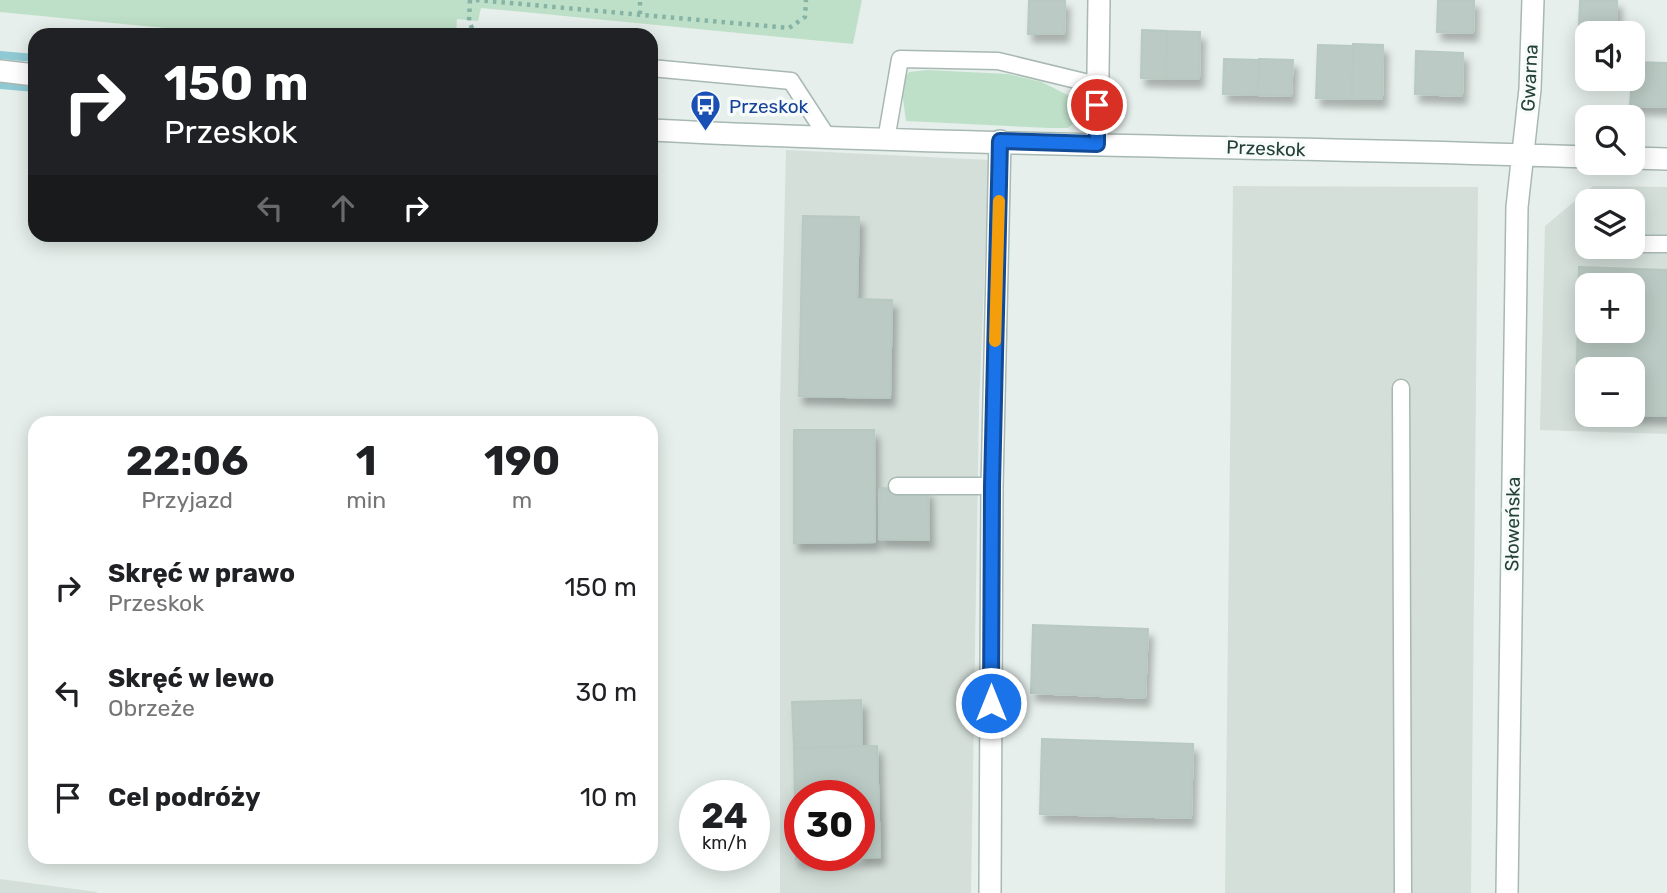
<!DOCTYPE html>
<html lang="pl">
<head>
<meta charset="utf-8">
<style>
	:root { --surface:#fff; --page:#f2f2f2; --text:#202124; --muted:#757577 }
	body { margin:0; font-family:Rubik,sans-serif; background:var(--page); color:var(--text); height:100vh; display:flex; flex-direction:column; font-size:26px; white-space:nowrap }
	* { box-sizing:border-box; margin:0 }
	p { font-size:23px; color:var(--muted) }
	.icon { flex:none; width:38px; height:38px; fill:none; stroke:currentColor; stroke-width:2; stroke-linecap:round; stroke-linejoin:round }
	.map { position:relative; flex:1; overflow:hidden }
	.panel { position:absolute; left:28px; top:416px; width:630px; height:448px; display:flex; flex-direction:column; background:var(--surface); border-radius:21px; box-shadow:0 4px 18px #0003 }
	.panel>* { flex:none }
	.guide { position:absolute; left:28px; top:28px; width:630px; height:214px; border-radius:21px; box-shadow:0 4px 18px #0003; background:#202124; color:#fff; overflow:hidden }
	.fabs { position:absolute; left:1575px; top:21px; display:grid; gap:14px }
	.fabs a { display:grid; place-items:center; width:70px; height:70px; border-radius:14px; background:var(--surface); box-shadow:0 4px 18px #0003; font-size:35px }
	.speed { position:absolute; left:679px; top:780px; display:flex; gap:14px; font-size:35px; font-weight:700; text-align:center }
	.speed>* { display:grid; place-content:center; width:91px; height:91px; border-radius:50%; background:var(--surface); box-shadow:0 4px 18px #0003; line-height:1 }
	.speed small { font-size:18px; font-weight:400 }
	.speed .limit { border:10px solid #d22; background:#fff; color:#111 }
	.pin { position:absolute; display:grid; place-items:center; width:60px; height:60px; color:#fff; margin:-30px; border:4px solid #fff; border-radius:50%; box-shadow:0 2px 7px #0007 }
	.me { position:absolute; width:77px; margin:-38px; rotate:0deg; stroke-linejoin:round; filter:drop-shadow(0 0 5px #0008) }
	.turn { display:flex; align-items:center; gap:24px; height:147px; padding:0 21px; font-size:32px }
	.turn .icon { width:91px; height:91px; stroke-width:2.5 }
	.turn b { display:block; font-size:49px; line-height:60px }
	.lanes { display:flex; align-items:center; height:66px; padding:0 21px; background:#0003; justify-content:center; gap:35px; direction:ltr }
	.lanes .off { opacity:.35 }
	.eta { display:flex; justify-content:space-evenly; align-items:center; height:119px; text-align:center }
	.eta b { font-size:42px; font-weight:700; line-height:49px }
	ul { padding:0; list-style:none }
	li { display:flex; align-items:center; gap:21px; height:105px; padding:0 21px }
	li div { flex:1 }
	li b { display:block; font-size:26px }
	li em { font-style:normal }
	.map>svg:first-child { display:block }
	.built { fill:#d4dfda; fill-rule:evenodd }
	.green { fill:#bfe0c8 }
	.lines { fill:none; stroke-linecap:round; stroke-linejoin:round }
	.stream { stroke:#8ec9d4; stroke-width:8 }
	.building { fill:#bbcac4; stroke:#b8c9c2; stroke-width:2; fill-rule:evenodd; filter:url(#shadow) }
	.service-casing { stroke:#a8b8b2; stroke-width:19 }
	.minor-casing { stroke:#a8b8b2; stroke-width:24 }
	.path { stroke:#86b3a5; stroke-width:4.5; stroke-dasharray:3.5 5; stroke-linecap:butt }
	.service { stroke:#fff; stroke-width:16 }
	.minor { stroke:#fff; stroke-width:21 }
	.route-casing { stroke:#114b97; stroke-width:18 }
	.route { stroke:#1a73e8; stroke-width:12 }
	.slow { stroke:#f59e0b; stroke-width:12 }
	.labels { text-anchor:middle; stroke-width:7; stroke-linejoin:round; paint-order:stroke }
	.street-label { font-size:19px; fill:#24423a; stroke:#f7fbf9 }
	.transit-label { font-size:19px; fill:#164399; stroke:#f7fbf9; text-anchor:start }
</style>
</head>
<body>
<div class="map">
<svg width="1667" height="893" viewBox="0 0 1667 893">
	<defs>
		<filter id="shadow"><feDropShadow dx="4.5" dy="8" stdDeviation="3.5" flood-color="#0004"/></filter>
	</defs>
	<rect width="100%" height="100%" fill="#e6efeb"/>
	<!-- built -->
	<path class="built" d="M786,150L989,160L979,407L971,893H780V404ZM800,796H859V856H800Z
		M1233,186L1478,187L1471,893H1225Z
		M1593,186L1667,187V434L1540,430L1545,226ZM1587,201H1633V247H1587ZM1587,285H1633V331H1587ZM1587,369H1633V415H1587Z
		M0,879L97,892V893H0Z"/>
	<!-- green -->
	<path class="green" d="M0,0H862L853,44L481,8L478,21L457,19L456,35H237L0,12Z
		M927,70L1008,74L1042,82L1081,102L1078,119L1068,128H1049L906,121L901,84L909,72Z"/>
	<g class="lines">
		<!-- stream -->
		<path class="stream" d="M0,55L35,58
			M0,85L35,88"/>
	</g>
	<!-- building -->
	<path class="building" d="M1029,0H1065L1064,34H1028Z
		M1438,0H1474L1473,33L1437,32Z
		M1580,0H1617L1616,28L1579,27Z
		M1142,30L1167,31L1166,79L1141,78Z
		M1167,31L1200,32L1199,79H1166Z
		M1353,44L1383,45L1382,99H1352Z
		M1318,45L1353,46L1352,99L1316,98Z
		M1579,50L1587,51V69H1578Z
		M1416,51L1463,53L1462,96L1415,94Z
		M1224,59L1259,60L1258,95L1223,94Z
		M1259,59L1293,60L1291,96L1258,95Z
		M1633,62L1667,63V107L1630,106Z
		M803,216L859,217L857,299L892,300L890,398L799,396Z
		M1579,267L1667,270V416L1624,415H1633V369H1587V414L1576,413ZM1587,285H1633V331H1587Z
		M794,430H874L875,542L794,543Z
		M880,488L928,490L929,540L879,539Z
		M1033,625L1148,629L1145,698L1031,693Z
		M861,700L862,746L794,748L792,702Z
		M1042,739L1193,744L1191,818L1040,814Z
		M877,746L880,857L796,859L794,748ZM800,796H859V856H800Z"/>
	<g class="lines">
		<defs>
			<path id="service" d="M651,68L791,81L828,138
				M886,140L900,59L998,61L1097,85
				M1633,244H1667
				M1401,388L1403,893
				M897,486H992"/>
			<path id="minor" d="M0,71L35,75
				M651,130C963,146 1275,146 1587,157
				M1097,143L1099,0
				M1633,158L1667,159
				M990,893L992,486L1000,141
				M1507,893L1517,207L1530,89L1533,0"/>
		</defs>
		<!-- service casing -->
		<use href="#service" class="service-casing"/>
		<!-- minor casing -->
		<use href="#minor" class="minor-casing"/>
		<!-- path -->
		<path class="path" d="M470,0L469,21L475,35
			M476,0L789,28L805,17L806,0
			M640,14V0"/>
		<!-- service -->
		<use href="#service" class="service"/>
		<!-- minor -->
		<use href="#minor" class="minor"/>
	</g>
	<g class="lines">
		<defs>
			<path id="route" d="M991,703L992,486L1000,141L1097,144V105"/>
		</defs>
		<!-- route casing -->
		<use href="#route" class="route-casing"/>
		<!-- route -->
		<use href="#route" class="route"/>
		<!-- slow -->
		<path class="slow" d="M995,341L999,201"/>
	</g>
	<!-- icons -->
	<defs>
		<symbol id="bus-pin" viewBox="-11 -11 22 30"><path d="M0 17L-7.5 6A9.5 9.5 0 1 1 7.5 6Z" fill="#1a4fb4" stroke="#f7fbf9"/><path d="M-5-6H5V4H4V6H2V4H-2V6H-4V4H-5ZM-3.5-4V0h7V-4ZM-3.5 1.2v1.5H-2V1.2ZM2 1.2v1.5H3.5V1.2Z" fill="#fff"/></symbol>
	</defs>
	<g fill-rule="evenodd">
		<use href="#bus-pin" x="688" y="88" width="35" height="47"/>
	</g>
	<g class="labels">
		<!-- street labels -->
		<g class="street-label">
			<text transform="translate(1529 78) rotate(-87)" y="7">Gwarna</text>
			<text transform="translate(1266 148) rotate(2)" y="7">Przeskok</text>
			<text transform="translate(1512 524) rotate(-89)" y="7">Słoweńska</text>
		</g>
		<!-- transit labels -->
		<g class="transit-label">
			<text x="729" y="113">Przeskok</text>
		</g>
	</g>
</svg>
<div class="fabs">
<a><svg class="icon" aria-label="sound" viewBox="0 0 24 24"><path d="M4 9h4l5-4v14l-5-4H4zM17 9q2 3 0 6"/></svg></a>
<a><svg class="icon" aria-label="search" viewBox="0 0 24 24"><circle cx="10" cy="10" r="6"/><path d="M15 15l6 6"/></svg></a>
<a><svg class="icon" aria-label="layers" viewBox="0 0 24 24"><path d="M12 4l9 5-9 5-9-5zM3 14l9 5 9-5"/></svg></a>
<a>+</a>
<a>−</a>
</div>
<div class="speed"><div>24<small>km/h</small></div><div class="limit">30</div></div>
<div class="pin" style="left:1097px;top:105px;background:#d93025"><svg class="icon" aria-label="arrive" viewBox="0 0 24 24"><path d="M6 21V4h12l-3 4 3 4H6"/></svg></div>
<svg class="me" style="left:991px;top:703px" viewBox="-20 -20 40 40"><circle r="17" fill="#1a73e8" stroke="#fff" stroke-width="3"/><path d="M0-11L8 9 0 5-8 9z" fill="#fff"/></svg>
<div class="guide">
<div class="turn"><svg class="icon" aria-label="right" viewBox="0 0 24 24"><path d="M7 20v-9h11M14 6l5 5-5 5"/></svg><div><b>150 m</b>Przeskok</div></div>
<div class="lanes"><svg class="icon off" aria-label="left" viewBox="0 0 24 24"><path d="M17 20v-9H6M10 6l-5 5 5 5"/></svg><svg class="icon off" aria-label="ahead" viewBox="0 0 24 24"><path d="M12 20V5M6 11l6-6 6 6"/></svg><svg class="icon" aria-label="right" viewBox="0 0 24 24"><path d="M7 20v-9h11M14 6l5 5-5 5"/></svg></div>
</div>
<section class="panel">
<div class="eta">
<div><b>22:06</b><p>Przyjazd</p></div>
<div><b>1</b><p>min</p></div>
<div><b>190</b><p>m</p></div>
</div>
<ul>
<li><svg class="icon" aria-label="right" viewBox="0 0 24 24"><path d="M7 20v-9h11M14 6l5 5-5 5"/></svg><div><b>Skręć w prawo</b><p>Przeskok</p></div><em>150 m</em></li>
<li><svg class="icon" aria-label="left" viewBox="0 0 24 24"><path d="M17 20v-9H6M10 6l-5 5 5 5"/></svg><div><b>Skręć w lewo</b><p>Obrzeże</p></div><em>30 m</em></li>
<li><svg class="icon" aria-label="arrive" viewBox="0 0 24 24"><path d="M6 21V4h12l-3 4 3 4H6"/></svg><div><b>Cel podróży</b></div><em>10 m</em></li>
</ul>
</section>
</div>
</body>
</html>
